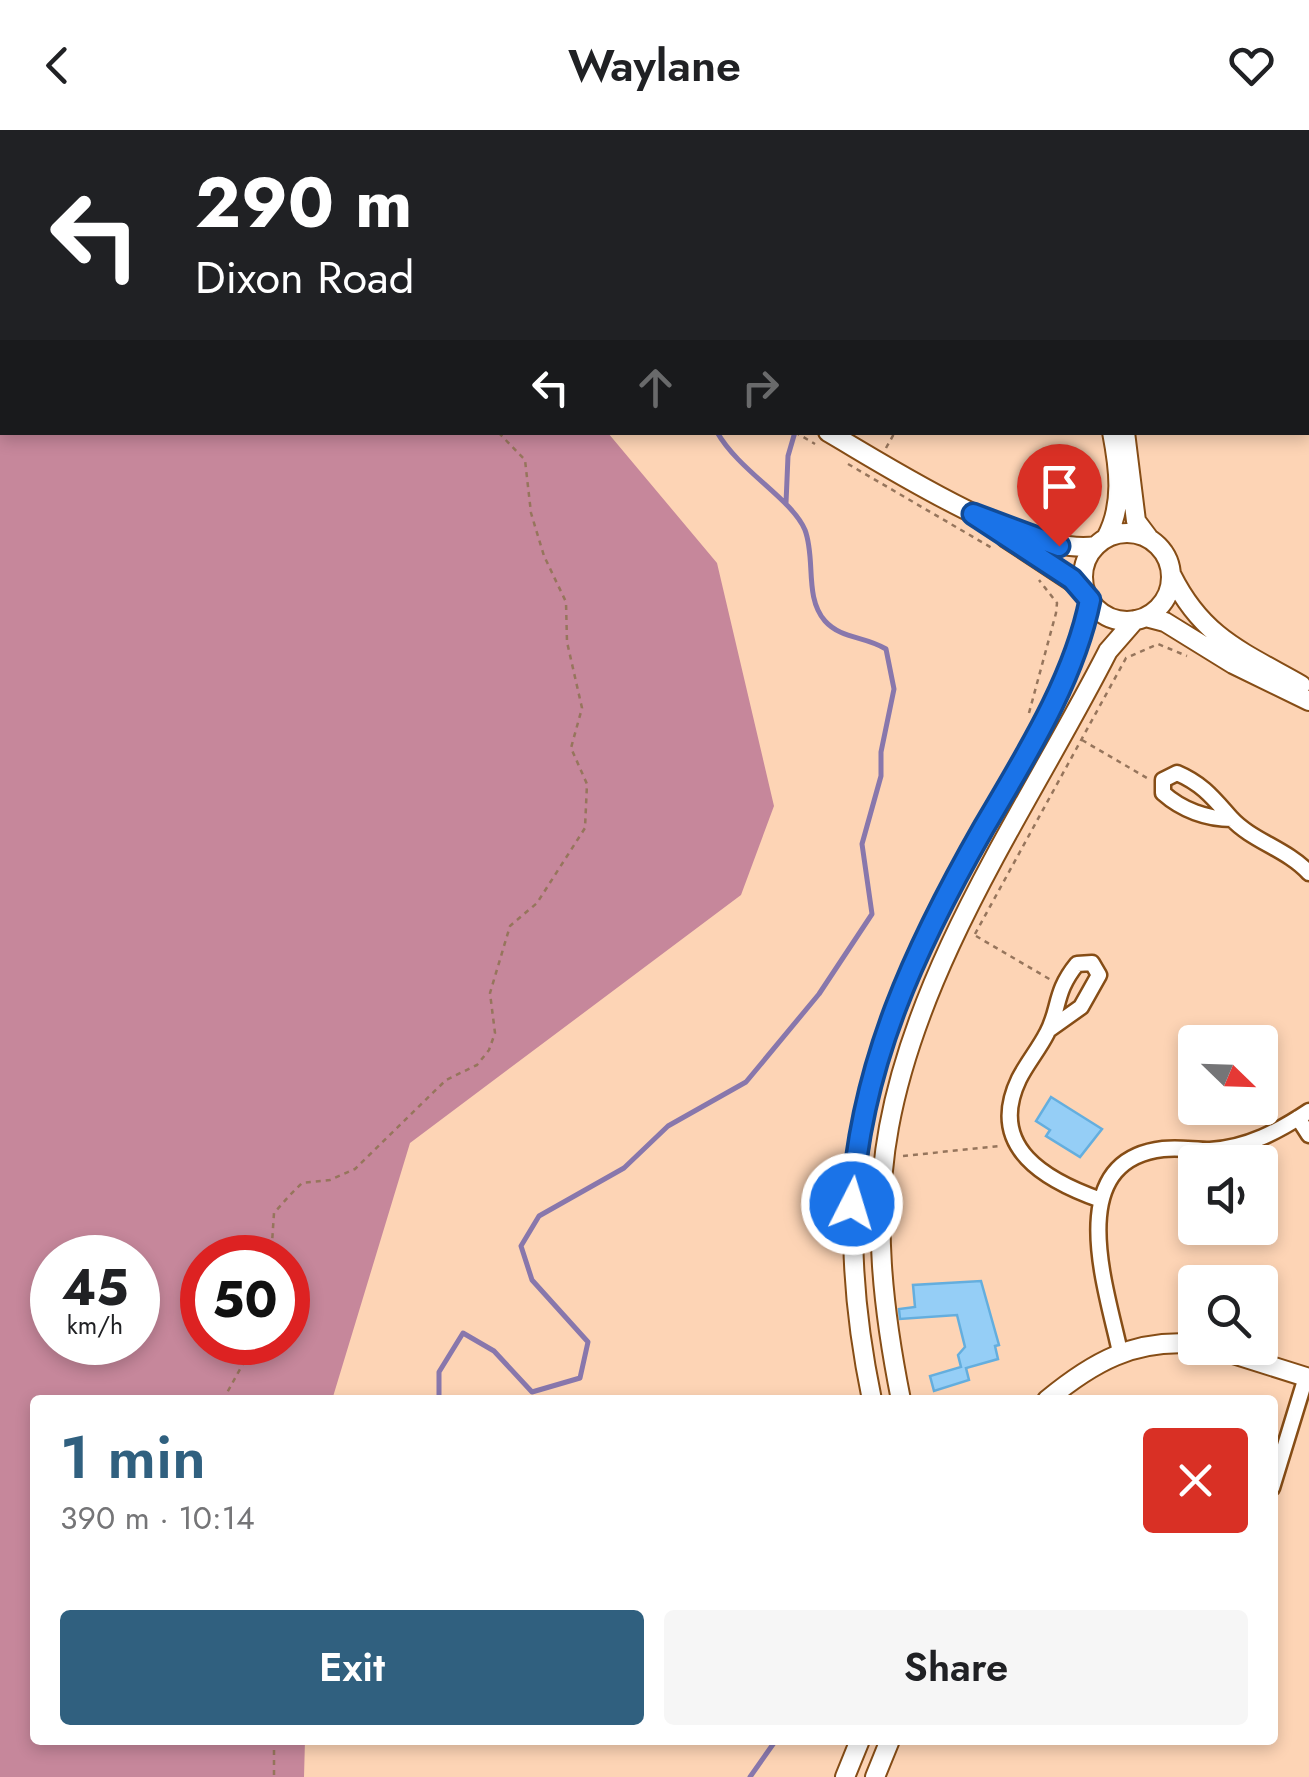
<!DOCTYPE html>
<html lang="en">
<head>
<meta charset="utf-8">
<style>
	:root { --surface:#fff; --page:#f6f6f6; --text:#202124; --muted:#757577; --accent:#30607f }
	body { margin:0; font-family:Jost,sans-serif; background:var(--page); color:var(--text); height:100vh; display:flex; flex-direction:column; font-size:38px; white-space:nowrap }
	* { box-sizing:border-box; margin:0 }
	p { font-size:32px; color:var(--muted) }
	.icon { flex:none; width:55px; height:55px; fill:none; stroke:currentColor; stroke-width:2; stroke-linecap:round; stroke-linejoin:round }
	.map { position:relative; flex:1; overflow:hidden }
	.details { position:absolute; left:30px; top:1265px; width:1248px; height:350px; display:flex; flex-direction:column; background:var(--surface); border-radius:10px; box-shadow:0 5px 15px #0003 }
	.details>* { flex:none }
	.guide { position:absolute; left:0px; top:0px; width:1310px; height:305px; box-shadow:0 5px 15px #0003; background:#202124; color:#fff; overflow:hidden }
	.needle { width:65px; rotate:113deg }
	.buttons { position:absolute; left:1178px; top:895px; display:grid; gap:20px }
	.buttons a { display:grid; place-items:center; width:100px; height:100px; border-radius:10px; background:var(--surface); box-shadow:0 5px 15px #0003; font-size:50px }
	.speed { position:absolute; left:30px; top:1105px; display:flex; gap:20px; font-size:50px; font-weight:700; text-align:center }
	.speed>* { display:grid; place-content:center; width:130px; height:130px; border-radius:50%; background:var(--surface); box-shadow:0 5px 15px #0003; line-height:1 }
	.speed small { font-size:25px; font-weight:400 }
	.speed .limit { border:15px solid #d22; background:#fff; color:#111 }
	.pin { position:absolute; display:grid; place-items:center; width:85px; height:85px; color:#fff; margin:-102px -42px; border-radius:50% 50% 50% 0; rotate:-45deg; box-shadow:0 0 10px #0007 }
	.pin .icon { rotate:45deg }
	.me { position:absolute; width:110px; margin:-55px; rotate:5deg; stroke-linejoin:round; filter:drop-shadow(0 0 8px #0008) }
	.turn { display:flex; align-items:center; gap:35px; height:210px; padding:0 30px; font-size:45px }
	.turn .icon { width:130px; height:130px; stroke-width:2.5 }
	.turn b { display:block; font-size:70px; line-height:85px }
	.lanes { display:flex; align-items:center; height:95px; padding:0 30px; background:#0003; justify-content:center; gap:50px; direction:ltr }
	.lanes .off { opacity:.35 }
	.round { display:grid; place-items:center; flex:none; width:105px; height:105px; border-radius:10px; background:var(--page) }
	.head { display:flex; align-items:center; justify-content:space-between; height:170px; padding:0 30px }
	h1 { font-size:60px; font-weight:600; line-height:75px; color:var(--accent) }
	.action { display:flex; gap:20px; margin-top:auto; padding:20px 30px }
	.action a { flex:1; height:115px; border-radius:10px; background:var(--accent); color:#fff; font-size:40px; font-weight:600; line-height:115px; text-align:center }
	.action a+a { background:var(--page); color:var(--text) }
	header { display:flex; justify-content:space-between; align-items:center; height:130px; padding:0 30px; background:var(--surface); font-size:45px; font-weight:600 }
	.map>svg:first-child { display:block }
	.green { fill:#d197a9 }
	.forest { fill:#c6879b; fill-rule:evenodd }
	.lines { fill:none; stroke-linecap:round; stroke-linejoin:round }
	.stream { stroke:#8877ac; stroke-width:5 }
	.building { fill:#95cef6; stroke:#64aede; stroke-width:2.5 }
	.street-casing { stroke:#864d16; stroke-width:19 }
	.secondary-casing { stroke:#864d16; stroke-width:22 }
	.path { stroke:#96755c; stroke-width:2.5; stroke-dasharray:5 5; stroke-linecap:butt }
	.street { stroke:#fff; stroke-width:14 }
	.secondary { stroke:#fff; stroke-width:18 }
	.route-casing { stroke:#114b97; stroke-width:25 }
	.route { stroke:#1a73e8; stroke-width:18 }
</style>
</head>
<body>
<header><svg class="icon" aria-label="back" viewBox="0 0 24 24"><path d="M15 5l-7 7 7 7"/></svg>Waylane<svg class="icon" aria-label="heart" viewBox="0 0 24 24"><path d="M12 20l-8-8c-3-5 5-10 8-4 3-6 11-1 8 4z"/></svg></header>
<div class="map">
<svg width="1309" height="1647" viewBox="0 0 1309 1647">
	<rect width="100%" height="100%" fill="#fdd4b5"/>
	<!-- green -->
	<path class="green" d="M458,0H1065L1063,2Z"/>
	<!-- forest -->
	<path class="forest" d="M0,0L343,2H2V302L608,303L717,433L774,676L741,765L410,1013L332,1270H35V1610H305L304,1647H0ZM52,1128H138V1212H52ZM202,1128H288V1212H202Z"/>
	<g class="lines">
		<!-- stream -->
		<path class="stream" d="M879,0V2
			M558,2L559,0
			M786,373L788,326L795,302
			M439,1270V1242L463,1203L494,1221L532,1262L580,1248L588,1212L532,1150L521,1116L539,1086L624,1038L668,996L746,952L819,864L872,784L862,714L881,646V622L894,559L886,519C865,506 841,509 825,491C804,467 816,429 805,400C792,369 739,341 717,302
			M750,1647L776,1610"/>
	</g>
	<!-- building -->
	<path class="building" d="M1051,967L1102,999L1080,1027L1046,1006L1050,1000L1036,991Z
		M981,1151L999,1215L995,1216L998,1229L966,1238L969,1250L934,1261L930,1246L961,1237L958,1225L965,1217L957,1185L900,1189L899,1179L915,1177L913,1155Z"/>
	<g class="lines">
		<defs>
			<path id="street" d="M1232,689C1207,689 1182,680 1163,663V650L1177,643C1203,654 1214,669 1231,688C1252,711 1287,719 1309,743
				M1050,899L1081,877L1099,845L1092,833L1077,834C1054,862 1060,879 1047,903C1039,919 1027,933 1019,949C986,1018 1047,1051 1101,1070
				M1298,988L1309,1005
				M1120,1222C1107,1160 1061,1031 1163,1019C1179,1017 1194,1020 1210,1020C1247,1018 1279,1001 1309,981
				M1272,1358L1306,1247"/>
			<path id="secondary" d="M409,0L411,2
				M1114,2L1116,0
				M828,302C890,338 1027,427 1096,416
				M1125,302L1136,391L1148,407
				M1083 447a44 44 0 1 1 88 0a44 44 0 1 1-88 0Z
				M1006,408L1085,460
				M1106,408C1124,375 1119,338 1112,302
				M1172,446C1203,508 1243,522 1301,555
				M1146,487L1165,492L1233,534L1309,571
				M1214,1218L1309,1248
				M872,1270C825,1043 868,901 981,704C1022,631 1074,553 1090,470
				M901,1270C883,1180 872,1088 889,997C920,828 1031,672 1108,521L1135,490
				M1047,1270C1093,1232 1134,1209 1195,1214
				M845,1647L860,1610
				M875,1647L890,1610"/>
		</defs>
		<!-- street casing -->
		<use href="#street" class="street-casing"/>
		<!-- secondary casing -->
		<use href="#secondary" class="secondary-casing"/>
		<!-- path -->
		<path class="path" d="M381,0L383,2
			M1090,2L1092,0
			M795,302L815,314
			M886,318L895,302
			M848,334L992,418
			M1029,583L1056,483L1057,473L1039,450
			M1082,610L1147,648
			M975,804L1126,528L1158,514L1187,526
			M976,806L1051,850
			M903,1026L999,1016
			M271,1128L274,1083L289,1066L302,1053L330,1050L355,1039L446,950L477,935L489,920L495,903L490,863L510,796L537,773L585,698L587,654L571,618L582,578L567,512L566,472L544,426L531,383L525,330L498,302
			M223,1270L255,1212
			M274,1610V1647"/>
		<!-- street -->
		<use href="#street" class="street"/>
		<!-- secondary -->
		<use href="#secondary" class="secondary"/>
	</g>
	<g class="lines">
		<defs>
			<path id="route" d="M852,1074C860,935 916,816 984,697C1025,627 1074,550 1090,470L1072,449L973,384L1059,416"/>
		</defs>
		<!-- route casing -->
		<use href="#route" class="route-casing"/>
		<!-- route -->
		<use href="#route" class="route"/>
	</g>
</svg>
<div class="buttons">
<a><svg class="needle" viewBox="-14 -14 28 28"><path d="M0-13l5 13h-10z" fill="#e53935"/><path d="M0 13l5-13h-10z" fill="#757577"/></svg></a>
<a><svg class="icon" aria-label="sound" viewBox="0 0 24 24"><path d="M4 9h4l5-4v14l-5-4H4zM17 9q2 3 0 6"/></svg></a>
<a><svg class="icon" aria-label="search" viewBox="0 0 24 24"><circle cx="10" cy="10" r="6"/><path d="M15 15l6 6"/></svg></a>
</div>
<div class="speed"><div>45<small>km/h</small></div><div class="limit">50</div></div>
<div class="pin" style="left:1059px;top:416px;background:#d93025"><svg class="icon" aria-label="arrive" viewBox="0 0 24 24"><path d="M6 21V4h12l-3 4 3 4H6"/></svg></div>
<svg class="me" style="left:852px;top:1074px" viewBox="-20 -20 40 40"><circle r="17" fill="#1a73e8" stroke="#fff" stroke-width="3"/><path d="M0-11L8 9 0 5-8 9z" fill="#fff"/></svg>
<div class="guide">
<div class="turn"><svg class="icon" aria-label="left" viewBox="0 0 24 24"><path d="M17 20v-9H6M10 6l-5 5 5 5"/></svg><div><b>290 m</b>Dixon Road</div></div>
<div class="lanes"><svg class="icon" aria-label="left" viewBox="0 0 24 24"><path d="M17 20v-9H6M10 6l-5 5 5 5"/></svg><svg class="icon off" aria-label="ahead" viewBox="0 0 24 24"><path d="M12 20V5M6 11l6-6 6 6"/></svg><svg class="icon off" aria-label="right" viewBox="0 0 24 24"><path d="M7 20v-9h11M14 6l5 5-5 5"/></svg></div>
</div>
<section class="details">
<div class="head"><div><h1>1 min</h1><p>390 m · 10:14</p></div><a class="round" style="background:#d93025;color:#fff"><svg class="icon" aria-label="close" viewBox="0 0 24 24"><path d="M6 6l12 12M18 6L6 18"/></svg></a></div>
<div class="action"><a>Exit</a><a>Share</a></div>
</section>
</div>
</body>
</html>
